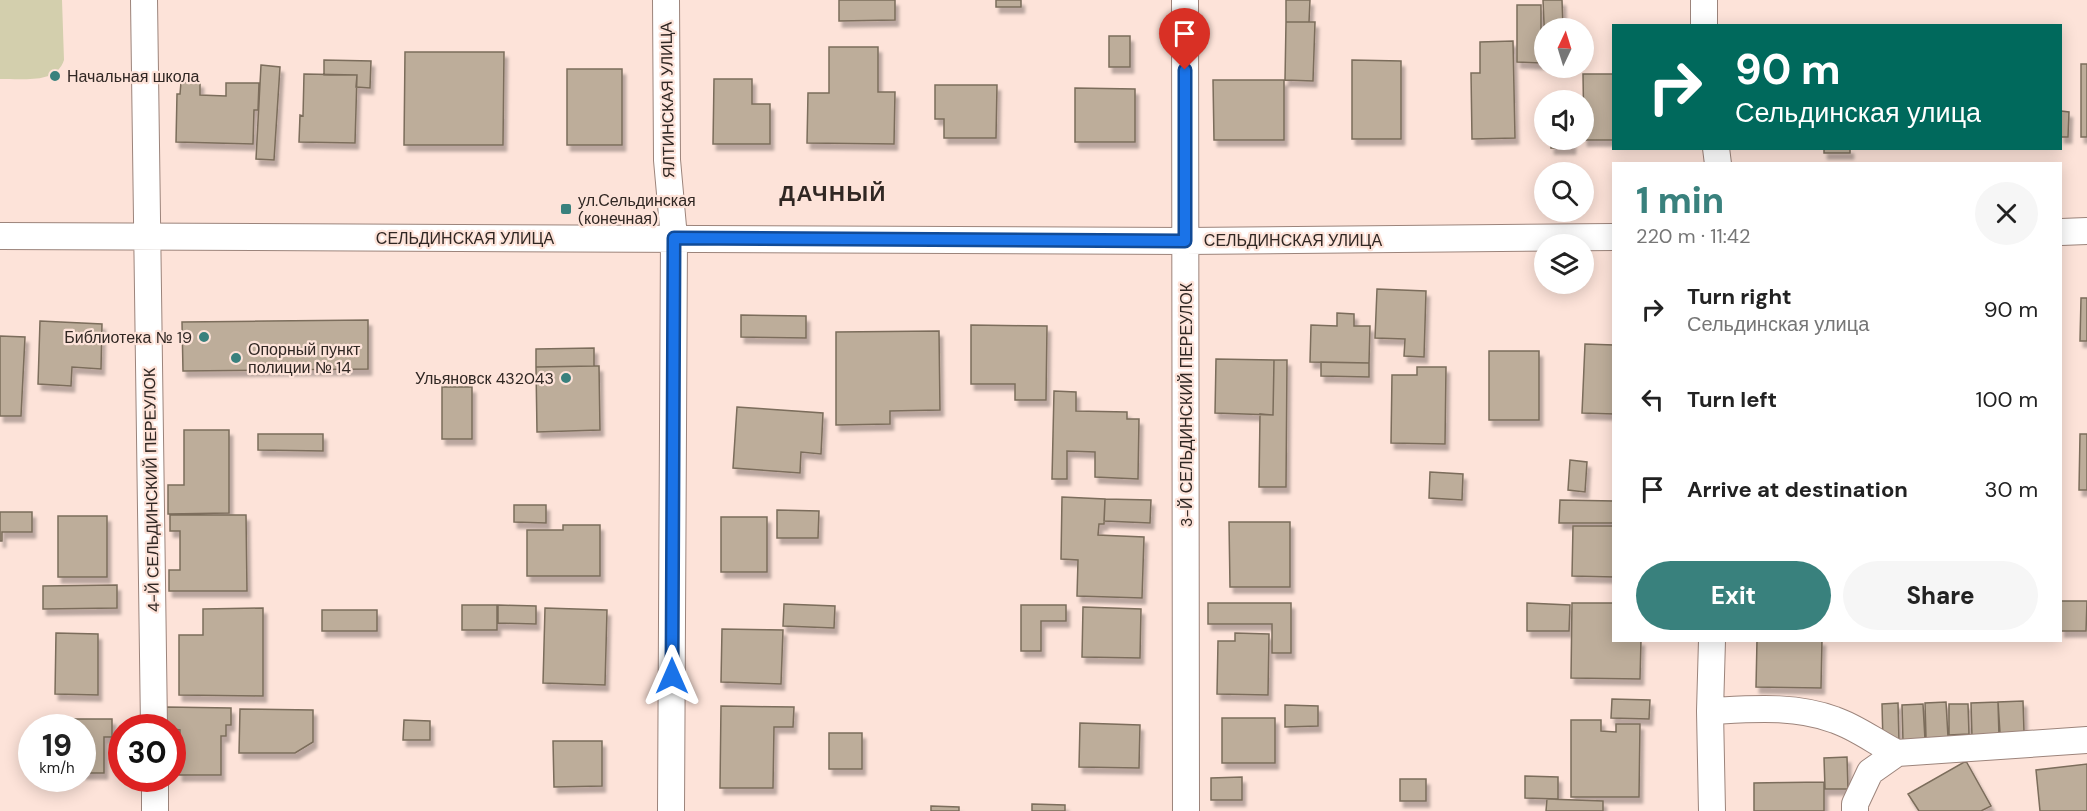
<!DOCTYPE html>
<html lang="en">
<head>
<meta charset="utf-8">
<style>
	:root { --surface:#fff; --page:#f6f6f6; --text:#222; --muted:#767676; --accent:#39817d }
	body { margin:0; font-family:"DM Sans",sans-serif; background:var(--page); color:var(--text); height:100vh; display:flex; flex-direction:column; font-size:22px; white-space:nowrap }
	* { box-sizing:border-box; margin:0 }
	p { font-size:20px; color:var(--muted) }
	.icon { flex:none; width:33px; height:33px; fill:none; stroke:currentColor; stroke-width:2; stroke-linecap:round; stroke-linejoin:round }
	.map { position:relative; flex:1; overflow:hidden }
	.panel { position:absolute; left:1612px; top:162px; width:450px; height:480px; display:flex; flex-direction:column; background:var(--surface); border-radius:0px; box-shadow:0 3px 15px #0003 }
	.panel>* { flex:none }
	.hud { position:absolute; left:1612px; top:24px; width:450px; height:126px; border-radius:0px; box-shadow:0 3px 15px #0003; background:#00695c; color:#fff; overflow:hidden }
	.needle { width:39px; rotate:4deg }
	.buttons { position:absolute; left:1534px; top:18px; display:grid; gap:12px }
	.buttons a { display:grid; place-items:center; width:60px; height:60px; border-radius:50%; background:var(--surface); box-shadow:0 3px 15px #0003; font-size:30px }
	.speed { position:absolute; left:18px; top:714px; display:flex; gap:12px; font-size:30px; font-weight:700; text-align:center }
	.speed>* { display:grid; place-content:center; width:78px; height:78px; border-radius:50%; background:var(--surface); box-shadow:0 3px 15px #0003; line-height:1 }
	.speed small { font-size:15px; font-weight:400 }
	.speed .limit { border:9px solid #d22; background:#fff; color:#111 }
	.pin { position:absolute; display:grid; place-items:center; width:51px; height:51px; color:#fff; margin:-62px -26px; border-radius:50% 50% 50% 0; rotate:-45deg; box-shadow:0 0 6px #0007 }
	.pin .icon { rotate:45deg }
	.me { position:absolute; width:66px; margin:-33px; rotate:0deg; stroke-linejoin:round; filter:drop-shadow(0 0 4px #0008) }
	.turn { display:flex; align-items:center; gap:21px; height:126px; padding:0 24px; font-size:27px }
	.turn .icon { width:78px; height:78px; stroke-width:2.5 }
	.turn b { display:block; font-size:42px; line-height:51px }
	.round { display:grid; place-items:center; flex:none; width:63px; height:63px; border-radius:32px; background:var(--page) }
	.head { display:flex; align-items:center; justify-content:space-between; height:102px; padding:0 24px }
	h1 { font-size:36px; font-weight:800; line-height:45px; color:var(--accent) }
	.action { display:flex; gap:12px; margin-top:auto; padding:12px 24px }
	.action a { flex:1; height:69px; border-radius:36px; background:var(--accent); color:#fff; font-size:24px; font-weight:800; line-height:69px; text-align:center }
	.action a+a { background:var(--page); color:var(--text) }
	ul { padding:0; list-style:none }
	li { display:flex; align-items:center; gap:18px; height:90px; padding:0 24px }
	li div { flex:1 }
	li b { display:block; font-size:22px }
	li em { font-style:normal }
	.map>svg:first-child { display:block }
	.green { fill:#d3cfad }
	.building { fill:#bdad9a; stroke:#7b6d5b; stroke-width:1.5; filter:url(#shadow) }
	.lines { fill:none; stroke-linecap:round; stroke-linejoin:round }
	.street-casing { stroke:#9c847b; stroke-width:28 }
	.street { stroke:#fff; stroke-width:26 }
	.route-casing { stroke:#114b97; stroke-width:15 }
	.route { stroke:#1a73e8; stroke-width:10 }
	.poi-dot { fill:#39817d; stroke:#fde3d9; stroke-width:2 }
	.labels { text-anchor:middle; stroke-width:4.5; stroke-linejoin:round; paint-order:stroke }
	.poi-label { font-size:16px; fill:#302723; stroke:#fde3d9; text-anchor:start }
	.street-label { font-size:16px; fill:#302723; stroke:#fde3d9 }
	.district-label { font-size:22px; font-weight:bold; letter-spacing:1.5px; fill:#302723; stroke:#fde3d9 }
</style>
</head>
<body>
<div class="map">
<svg width="2087" height="811" viewBox="0 0 2087 811">
	<defs>
		<filter id="shadow"><feDropShadow dx="3.5" dy="6" stdDeviation="1.5" flood-color="#0004"/></filter>
	</defs>
	<rect width="100%" height="100%" fill="#fde3d9"/>
	<!-- green -->
	<path class="green" d="M0,0H62L64,60C56,85 22,78 0,79Z"/>
	<!-- building -->
	<path class="building" d="M839,0H895V20L839,21Z
		M996,0H1021V7H996Z
		M1286,0H1310L1309,22H1286Z
		M1543,0H1562L1563,28H1545V47Z
		M1517,5H1541V63L1517,62Z
		M1286,22H1315L1313,81L1285,80Z
		M1109,36H1130V67H1109Z
		M1513,41L1515,138L1472,139L1471,73H1480V42Z
		M829,47H878V92H895L894,144L807,143L808,93H829Z
		M405,52H504L503,145H404Z
		M324,60L371,61L370,88L356,87L357,75H324Z
		M1352,60L1401,61V139H1352Z
		M2081,64H2087V137H2081Z
		M261,65L280,67L274,160L256,159Z
		M567,69H622V145H567Z
		M304,74L357,75L355,143L299,142L300,115L303,116Z
		M1583,74H1614V140H1584Z
		M714,79H752V104H770V144H713Z
		M1213,80H1284V140H1214Z
		M181,82H200V95L226,96V83H259L258,110H254L253,144L176,142L177,94H180Z
		M935,85H997L996,138H944V119H935Z
		M1075,88L1135,89V142H1075Z
		M2061,111L2069,112L2068,137H2061Z
		M1551,140H1572V148H1551Z
		M1824,148H1850V153H1824Z
		M1377,289L1426,291L1424,357L1404,356L1405,339L1375,338Z
		M2081,298H2087V341H2080Z
		M1337,313L1354,314V326H1370L1369,363L1310,362L1311,325L1337,326Z
		M741,315L806,316V338L741,337Z
		M368,320V369L183,371L182,322Z
		M40,321L102,324L101,369L72,367L71,386L38,384Z
		M971,325L1047,326L1046,400H1015V384H971Z
		M939,331L940,410L890,411V424L836,425V332Z
		M0,336L25,337L21,416H0Z
		M1585,344L1614,345V414L1582,413Z
		M594,348V366L536,367V349Z
		M1489,351H1539V420H1489Z
		M1216,359L1274,360L1273,415L1215,413Z
		M1274,360H1287L1286,487H1259L1260,414L1273,415Z
		M1321,362L1369,363V377L1321,376Z
		M594,366H599L600,430L537,432L536,367Z
		M1417,367H1446L1445,444L1391,443L1392,375H1417Z
		M442,387H472V439H442Z
		M1054,391L1076,392V411L1127,412V419H1139L1138,479L1095,477V452L1067,451V479H1052Z
		M737,407L823,413L821,454L801,452L800,473L733,468Z
		M184,430H229V513L168,514V485H184Z
		M258,434H323V451L258,450Z
		M2080,434H2087V490H2079Z
		M1570,460L1587,462L1585,492L1568,490Z
		M1430,472L1463,474L1462,500L1429,498Z
		M1062,497L1105,499L1104,524H1099L1098,535L1144,537L1142,598L1077,596L1078,560L1061,559Z
		M1105,499L1151,500L1150,523L1104,521Z
		M1560,500L1614,501V523H1559Z
		M514,505H546V523L514,522Z
		M777,510L819,511L818,538H777Z
		M0,512H32V532H2V541H0Z
		M170,515H246L247,591H169V570H180V531H170Z
		M58,516H107V577H58Z
		M721,517H767V572H721Z
		M1229,522H1290V587H1230Z
		M563,525H600V576H527V530H563Z
		M1573,526H1614V577L1572,576Z
		M117,585V608L43,609V586Z
		M2061,601H2087L2086,631H2061Z
		M1208,603H1291V653H1272V624H1208Z
		M1527,603L1570,605L1569,631H1527Z
		M1572,603H1614V640H1641L1640,679L1571,678Z
		M784,604L835,606L834,628L783,626Z
		M462,605H497V630H462Z
		M498,605L536,606V624L498,623Z
		M1021,605H1066V621H1041V651H1021Z
		M1083,607L1141,609L1140,658L1082,657Z
		M263,608V696L179,695V635H203V609Z
		M545,608L607,610L605,685L543,683Z
		M322,610H377V631H322Z
		M722,629L783,630L781,684L721,682Z
		M56,633L98,634V695L55,694Z
		M1235,633L1269,634L1268,695L1217,694L1218,641H1235Z
		M1757,640H1822L1821,688L1756,687Z
		M1612,699L1650,700L1649,719L1611,718Z
		M2023,701L2024,732L2000,733L1998,702Z
		M1946,702L1948,737L1926,738L1925,703Z
		M1998,702L1999,736L1972,737L1971,703Z
		M1898,703L1899,742L1883,743L1882,704Z
		M1923,704L1925,740L1903,741L1902,705Z
		M1949,704H1968L1969,734L1949,735Z
		M1285,705L1318,706V726L1285,727Z
		M721,706L794,707L793,727H774L773,788H720Z
		M166,707L231,708V725H226V736H221V775H179L180,730L166,728Z
		M240,709L313,710V742L295,753H239Z
		M1222,718H1275V763H1222Z
		M63,719H112V737H104V773H82V728H63Z
		M404,720L430,721V740H403Z
		M1571,720H1601V731L1616,732V724H1640L1639,797H1571Z
		M1080,723L1140,725L1139,768L1079,767Z
		M829,733H862V769H829Z
		M553,741H602V786L554,787Z
		M1847,757L1848,789H1825L1824,758Z
		M1966,761L1991,806L1981,811H1919L1908,794Z
		M2087,764V811H2040L2036,770Z
		M1525,776L1558,777V799L1525,798Z
		M1242,777V800H1211V778Z
		M1400,779H1426V801H1400Z
		M1824,782V811H1754V783Z
		M1547,799L1603,801V811H1546Z
		M1032,804L1065,805V811H1032Z
		M931,806L959,807V811H931Z"/>
	<g class="lines">
		<defs>
			<path id="street" d="M144,0L154,728
				M666,0L667,160L674,238L671,811
				M1185,0L1186,811
				M1704,26V0
				M1716,148L1718,164
				M2061,232L2087,231
				M0,236L1185,241L1614,237
				M1712,640L1710,711L1712,811
				M1710,711C1752,709 1795,705 1835,720C1856,727 1877,743 1897,753
				M155,778V811
				M1855,811V804L1870,772L1897,753L2087,740"/>
		</defs>
		<!-- street casing -->
		<use href="#street" class="street-casing"/>
		<!-- street -->
		<use href="#street" class="street"/>
	</g>
	<g class="lines">
		<defs>
			<path id="route" d="M672,676L674,238L1185,241V70"/>
		</defs>
		<!-- route casing -->
		<use href="#route" class="route-casing"/>
		<!-- route -->
		<use href="#route" class="route"/>
	</g>
	<!-- markers -->
	<g class="poi-dot">
		<circle cx="55" cy="76" r="6"/>
		<rect x="560" y="203" width="12" height="12" rx="3"/>
		<circle cx="204" cy="337" r="6"/>
		<circle cx="236" cy="358" r="6"/>
		<circle cx="566" cy="378" r="6"/>
	</g>
	<g class="labels">
		<!-- poi labels -->
		<g class="poi-label">
			<text x="67" y="82">Начальная школа</text>
			<text x="578" y="206">ул.Сельдинская<tspan x="578" dy="18">(конечная)</tspan></text>
			<text x="192" y="343" text-anchor="end">Библиотека № 19</text>
			<text x="248" y="355">Опорный пункт<tspan x="248" dy="18">полиции № 14</tspan></text>
			<text x="554" y="384" text-anchor="end">Ульяновск 432043</text>
		</g>
		<!-- street labels -->
		<g class="street-label">
			<text transform="translate(667 100) rotate(-91)" y="6">ЯЛТИНСКАЯ УЛИЦА</text>
			<text x="465" y="244">СЕЛЬДИНСКАЯ УЛИЦА</text>
			<text x="1293" y="246">СЕЛЬДИНСКАЯ УЛИЦА</text>
			<text transform="translate(1186 405) rotate(-90)" y="6">3-Й СЕЛЬДИНСКИЙ ПЕРЕУЛОК</text>
			<text transform="translate(151 490) rotate(-91)" y="6">4-Й СЕЛЬДИНСКИЙ ПЕРЕУЛОК</text>
		</g>
		<!-- district labels -->
		<g class="district-label">
			<text x="833" y="201">ДАЧНЫЙ</text>
		</g>
	</g>
</svg>
<div class="buttons">
<a><svg class="needle" viewBox="-14 -14 28 28"><path d="M0-13l5 13h-10z" fill="#e53935"/><path d="M0 13l5-13h-10z" fill="#767676"/></svg></a>
<a><svg class="icon" aria-label="sound" viewBox="0 0 24 24"><path d="M4 9h4l5-4v14l-5-4H4zM17 9q2 3 0 6"/></svg></a>
<a><svg class="icon" aria-label="search" viewBox="0 0 24 24"><circle cx="10" cy="10" r="6"/><path d="M15 15l6 6"/></svg></a>
<a><svg class="icon" aria-label="layers" viewBox="0 0 24 24"><path d="M12 4l9 5-9 5-9-5zM3 14l9 5 9-5"/></svg></a>
</div>
<div class="speed"><div>19<small>km/h</small></div><div class="limit">30</div></div>
<div class="pin" style="left:1185px;top:70px;background:#d93025"><svg class="icon" aria-label="arrive" viewBox="0 0 24 24"><path d="M6 21V4h12l-3 4 3 4H6"/></svg></div>
<svg class="me" style="left:672px;top:676px" viewBox="-20 -20 40 40"><path d="M0-17L14 15 0 8-14 15z" fill="#1a73e8" stroke="#fff" stroke-width="4"/></svg>
<div class="hud">
<div class="turn"><svg class="icon" aria-label="right" viewBox="0 0 24 24"><path d="M7 20v-9h11M14 6l5 5-5 5"/></svg><div><b>90 m</b>Сельдинская улица</div></div>
</div>
<section class="panel">
<div class="head"><div><h1>1 min</h1><p>220 m · 11:42</p></div><a class="round"><svg class="icon" aria-label="close" viewBox="0 0 24 24"><path d="M6 6l12 12M18 6L6 18"/></svg></a></div>
<ul>
<li><svg class="icon" aria-label="right" viewBox="0 0 24 24"><path d="M7 20v-9h11M14 6l5 5-5 5"/></svg><div><b>Turn right</b><p>Сельдинская улица</p></div><em>90 m</em></li>
<li><svg class="icon" aria-label="left" viewBox="0 0 24 24"><path d="M17 20v-9H6M10 6l-5 5 5 5"/></svg><div><b>Turn left</b></div><em>100 m</em></li>
<li><svg class="icon" aria-label="arrive" viewBox="0 0 24 24"><path d="M6 21V4h12l-3 4 3 4H6"/></svg><div><b>Arrive at destination</b></div><em>30 m</em></li>
</ul>
<div class="action"><a>Exit</a><a>Share</a></div>
</section>
</div>
</body>
</html>
